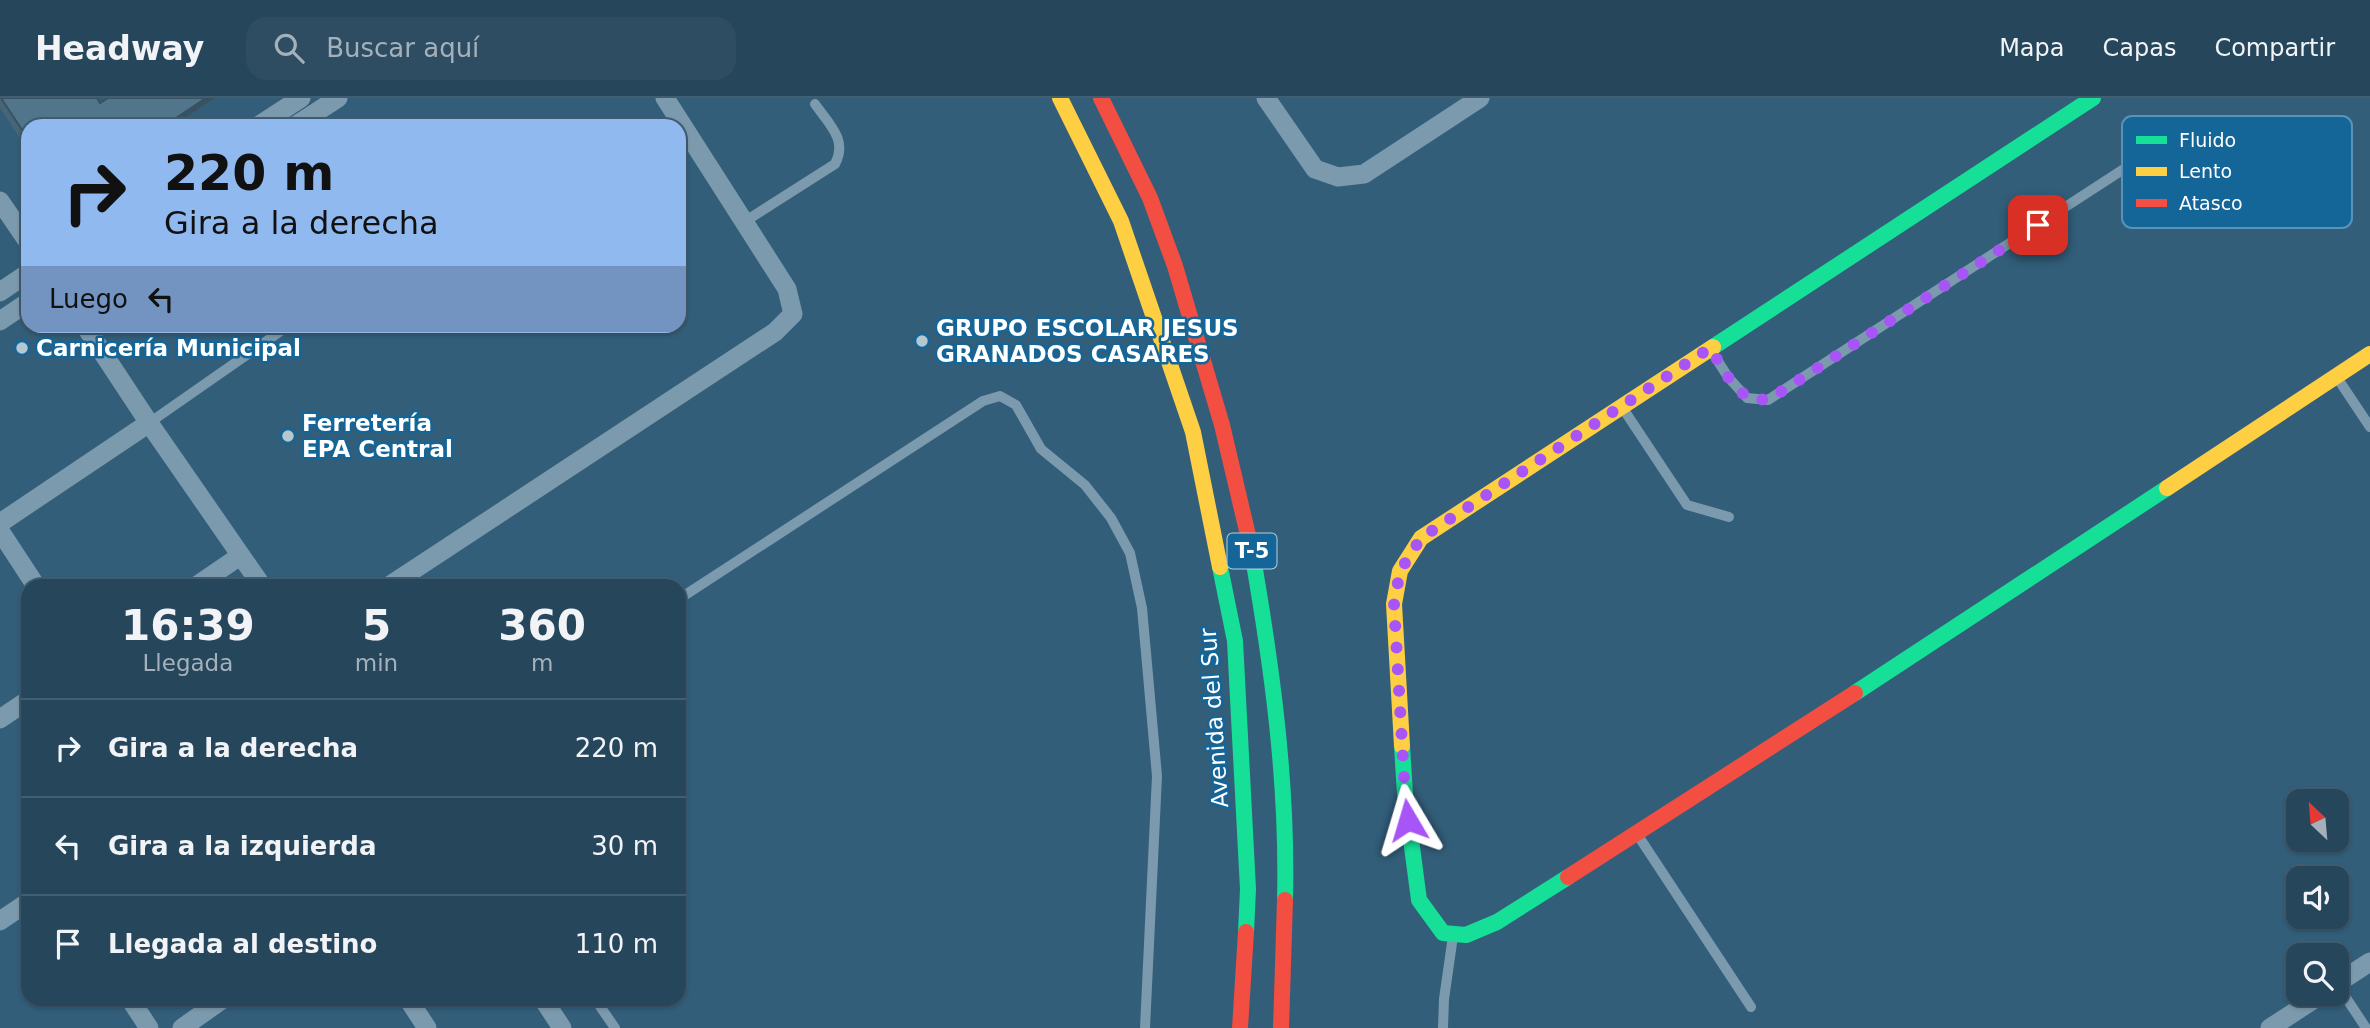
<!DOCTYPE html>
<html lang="es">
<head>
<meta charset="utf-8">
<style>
	:root { --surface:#26465c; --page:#2e4d62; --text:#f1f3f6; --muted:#a4b1bb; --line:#425e72 }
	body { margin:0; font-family:"DejaVu Sans",sans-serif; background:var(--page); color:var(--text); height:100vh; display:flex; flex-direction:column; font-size:26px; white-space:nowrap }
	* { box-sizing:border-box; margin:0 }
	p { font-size:23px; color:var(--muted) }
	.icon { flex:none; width:38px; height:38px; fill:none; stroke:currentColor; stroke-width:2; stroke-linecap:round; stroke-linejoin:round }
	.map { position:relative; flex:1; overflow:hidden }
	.details { position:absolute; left:21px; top:481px; width:665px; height:427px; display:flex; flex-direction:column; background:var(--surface); border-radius:21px; box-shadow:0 2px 5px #0004,0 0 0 2px var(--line) }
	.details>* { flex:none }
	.banner { position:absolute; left:21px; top:21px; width:665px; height:214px; border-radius:21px; box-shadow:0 2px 5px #0004,0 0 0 2px var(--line); background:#90b9f0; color:#111; overflow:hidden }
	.needle { width:46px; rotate:334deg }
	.buttons { position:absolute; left:2286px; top:691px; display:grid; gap:14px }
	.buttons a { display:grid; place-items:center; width:63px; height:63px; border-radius:14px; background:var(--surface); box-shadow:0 2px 5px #0004,0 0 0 2px var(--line); font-size:35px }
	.pin { position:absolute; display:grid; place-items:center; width:60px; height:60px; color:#fff; margin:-30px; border-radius:14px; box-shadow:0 4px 10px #0006 }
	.me { position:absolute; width:77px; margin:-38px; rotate:353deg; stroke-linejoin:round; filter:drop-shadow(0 0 5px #0008) }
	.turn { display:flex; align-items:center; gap:24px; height:147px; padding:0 28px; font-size:32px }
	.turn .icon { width:91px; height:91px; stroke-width:2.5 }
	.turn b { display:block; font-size:49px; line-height:60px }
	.then { display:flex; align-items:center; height:66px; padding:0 28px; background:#0003; gap:14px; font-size:26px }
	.eta { display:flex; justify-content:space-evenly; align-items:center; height:119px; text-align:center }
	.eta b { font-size:42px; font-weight:700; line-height:49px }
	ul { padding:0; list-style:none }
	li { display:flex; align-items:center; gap:21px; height:98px; padding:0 28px; border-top:2px solid var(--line) }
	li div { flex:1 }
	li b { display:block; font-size:26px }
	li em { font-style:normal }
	header { display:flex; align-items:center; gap:42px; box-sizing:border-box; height:98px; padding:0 35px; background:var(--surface); border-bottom:2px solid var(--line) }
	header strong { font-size:33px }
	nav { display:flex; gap:38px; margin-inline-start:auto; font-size:24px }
	.search { width:490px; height:63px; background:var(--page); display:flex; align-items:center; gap:18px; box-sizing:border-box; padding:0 24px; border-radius:21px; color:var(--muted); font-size:26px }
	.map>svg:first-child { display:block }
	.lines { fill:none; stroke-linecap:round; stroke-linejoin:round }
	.lane { stroke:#7c9aad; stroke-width:10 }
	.street { stroke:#7c9aad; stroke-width:19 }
	.fast { stroke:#16e098; stroke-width:16 }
	.slow { stroke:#ffcf43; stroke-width:16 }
	.jam { stroke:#f24e42; stroke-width:16 }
	.wall { fill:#466577 }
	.shaded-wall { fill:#395261 }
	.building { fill:#51758a; stroke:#395261; stroke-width:2 }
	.route { stroke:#a855f7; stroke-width:12; stroke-dasharray:0 21.6 }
	.poi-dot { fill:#b7c7d0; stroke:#146598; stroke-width:2.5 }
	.labels { text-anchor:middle; stroke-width:5; stroke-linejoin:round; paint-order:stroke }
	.shield { fill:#146598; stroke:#b8d1e0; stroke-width:2 }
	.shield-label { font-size:21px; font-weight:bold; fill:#fff }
	.poi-label { font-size:23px; font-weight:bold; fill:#fff; stroke:#146598; text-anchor:start }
	.street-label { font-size:23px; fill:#fff; stroke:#146598 }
	.key { fill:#146598; stroke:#5a93b7; stroke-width:2 }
	.key-label { font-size:19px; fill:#fff }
</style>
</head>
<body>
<header>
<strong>Headway</strong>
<div class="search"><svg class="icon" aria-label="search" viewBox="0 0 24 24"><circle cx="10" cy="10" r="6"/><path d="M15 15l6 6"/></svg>Buscar aquí</div>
<nav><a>Mapa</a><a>Capas</a><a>Compartir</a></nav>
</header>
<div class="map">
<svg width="2370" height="930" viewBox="0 0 2370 930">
	<rect width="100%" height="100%" fill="#325e7a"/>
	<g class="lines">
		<!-- lane -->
		<path class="lane" d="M744,124L835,66C848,42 829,26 815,6
			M1712,254L1728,279L1747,300L1768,302L2150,54
			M2338,281L2370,329
			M1622,309L1687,407L1729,419
			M149,325L288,228
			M679,501L983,303L1000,298L1016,307L1041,351L1085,387L1111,420L1130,455L1142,510L1157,678L1145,930
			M1639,739L1751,909
			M2337,886L2366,930
			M595,901L615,930
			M1443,930L1444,901L1453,838"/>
		<!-- street -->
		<path class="street" d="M1266,0L1315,71L1338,79L1364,76L1480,0
			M258,28L301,0
			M295,28L338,0
			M0,103L28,144
			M0,194L28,175
			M0,223L28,204
			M85,228L149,325L262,488
			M0,425L149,325
			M0,433L36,488
			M196,488L240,458
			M389,488L775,234L793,216L787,191L665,0
			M0,621L28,602
			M0,823L28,804
			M2336,886L2370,864
			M130,901L149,930
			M408,901L427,930
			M543,901L562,930
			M182,930L223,901
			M2270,930L2322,896"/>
		<!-- fast -->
		<path class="fast" d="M1713,249L2093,0
			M1252,454C1272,569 1288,685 1285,802
			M1220,469L1235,543L1248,791L1246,834
			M1855,595L2167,390
			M1402,648L1405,696L1419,802L1443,835L1466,837L1497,824L1568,779"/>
		<!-- slow -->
		<path class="slow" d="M1060,0L1121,123L1193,334L1220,469
			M2167,390L2370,256
			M1402,648L1394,506L1400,473L1421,440L1713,249"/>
		<!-- jam -->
		<path class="jam" d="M1101,0L1150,100L1175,168L1222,327L1252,454
			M1568,779L1855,595
			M1240,930L1246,834
			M1281,930L1285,802"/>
	</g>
	<!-- wall -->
	<path class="wall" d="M0,0H97L100,5L215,0L173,28H28V53L0,10Z"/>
	<!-- shaded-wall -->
	<path class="shaded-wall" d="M206,0H215L173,28H164Z"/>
	<!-- building -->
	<path class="building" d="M1,0H97L100,5L108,0H206L164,28H28V41Z"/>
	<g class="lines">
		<!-- route -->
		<path class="route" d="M1408,722L1405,696L1394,506L1400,473L1421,440L1710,250L1728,279L1747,300L1768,302L2038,127"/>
	</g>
	<!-- markers -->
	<g class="poi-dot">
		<circle cx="922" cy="243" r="7"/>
		<circle cx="22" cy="250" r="7"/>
		<circle cx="288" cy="338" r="7"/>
	</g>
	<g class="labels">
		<!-- shield labels -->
		<rect class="shield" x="1227.5" y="435.5" width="49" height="35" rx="5"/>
		<g class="shield-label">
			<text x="1252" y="460">T-5</text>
		</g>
		<!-- poi labels -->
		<g class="poi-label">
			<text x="936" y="238">GRUPO ESCOLAR JESUS<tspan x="936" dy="26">GRANADOS CASARES</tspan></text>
			<text x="36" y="258">Carnicería Municipal</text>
			<text x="302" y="333">Ferretería<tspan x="302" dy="26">EPA Central</tspan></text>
		</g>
		<!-- street labels -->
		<g class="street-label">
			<text transform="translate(1214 620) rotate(-94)" y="8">Avenida del Sur</text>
		</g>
	</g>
	<!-- legend -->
	<rect x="2122" y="18" width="230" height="112" rx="10" class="key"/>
	<rect x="2136" y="38" width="31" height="8" fill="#16e098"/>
	<rect x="2136" y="69" width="31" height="9" fill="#ffcf43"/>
	<rect x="2136" y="101" width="31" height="8" fill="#f24e42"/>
	<g class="key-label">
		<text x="2179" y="49">Fluido</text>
		<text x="2179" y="80">Lento</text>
		<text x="2179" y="112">Atasco</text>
	</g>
</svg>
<div class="buttons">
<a><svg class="needle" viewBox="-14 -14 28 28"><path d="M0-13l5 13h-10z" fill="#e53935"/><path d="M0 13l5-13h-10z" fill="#a4b1bb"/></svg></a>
<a><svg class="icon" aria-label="sound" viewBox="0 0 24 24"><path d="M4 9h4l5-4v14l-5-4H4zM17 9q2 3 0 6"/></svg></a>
<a><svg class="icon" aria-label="search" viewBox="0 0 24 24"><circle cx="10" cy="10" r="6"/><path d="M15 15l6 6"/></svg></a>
</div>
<div class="pin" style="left:2038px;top:127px;background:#d93025"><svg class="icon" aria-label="arrive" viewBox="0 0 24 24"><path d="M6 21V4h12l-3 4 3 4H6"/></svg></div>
<svg class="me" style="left:1408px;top:722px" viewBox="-20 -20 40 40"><path d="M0-17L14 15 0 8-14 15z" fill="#a855f7" stroke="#fff" stroke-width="4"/></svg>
<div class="banner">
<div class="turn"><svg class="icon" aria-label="right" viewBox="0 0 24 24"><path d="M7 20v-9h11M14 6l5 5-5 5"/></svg><div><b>220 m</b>Gira a la derecha</div></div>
<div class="then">Luego<svg class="icon" aria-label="left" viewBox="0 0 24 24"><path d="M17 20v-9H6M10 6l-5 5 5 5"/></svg></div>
</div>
<section class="details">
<div class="eta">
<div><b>16:39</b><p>Llegada</p></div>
<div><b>5</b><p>min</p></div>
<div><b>360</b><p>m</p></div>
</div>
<ul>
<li><svg class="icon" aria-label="right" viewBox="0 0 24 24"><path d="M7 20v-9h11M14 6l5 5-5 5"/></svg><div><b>Gira a la derecha</b></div><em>220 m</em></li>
<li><svg class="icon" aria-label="left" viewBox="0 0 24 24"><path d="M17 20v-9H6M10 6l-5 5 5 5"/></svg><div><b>Gira a la izquierda</b></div><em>30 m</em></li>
<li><svg class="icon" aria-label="arrive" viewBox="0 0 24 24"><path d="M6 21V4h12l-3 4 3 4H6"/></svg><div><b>Llegada al destino</b></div><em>110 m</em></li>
</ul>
</section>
</div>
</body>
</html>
